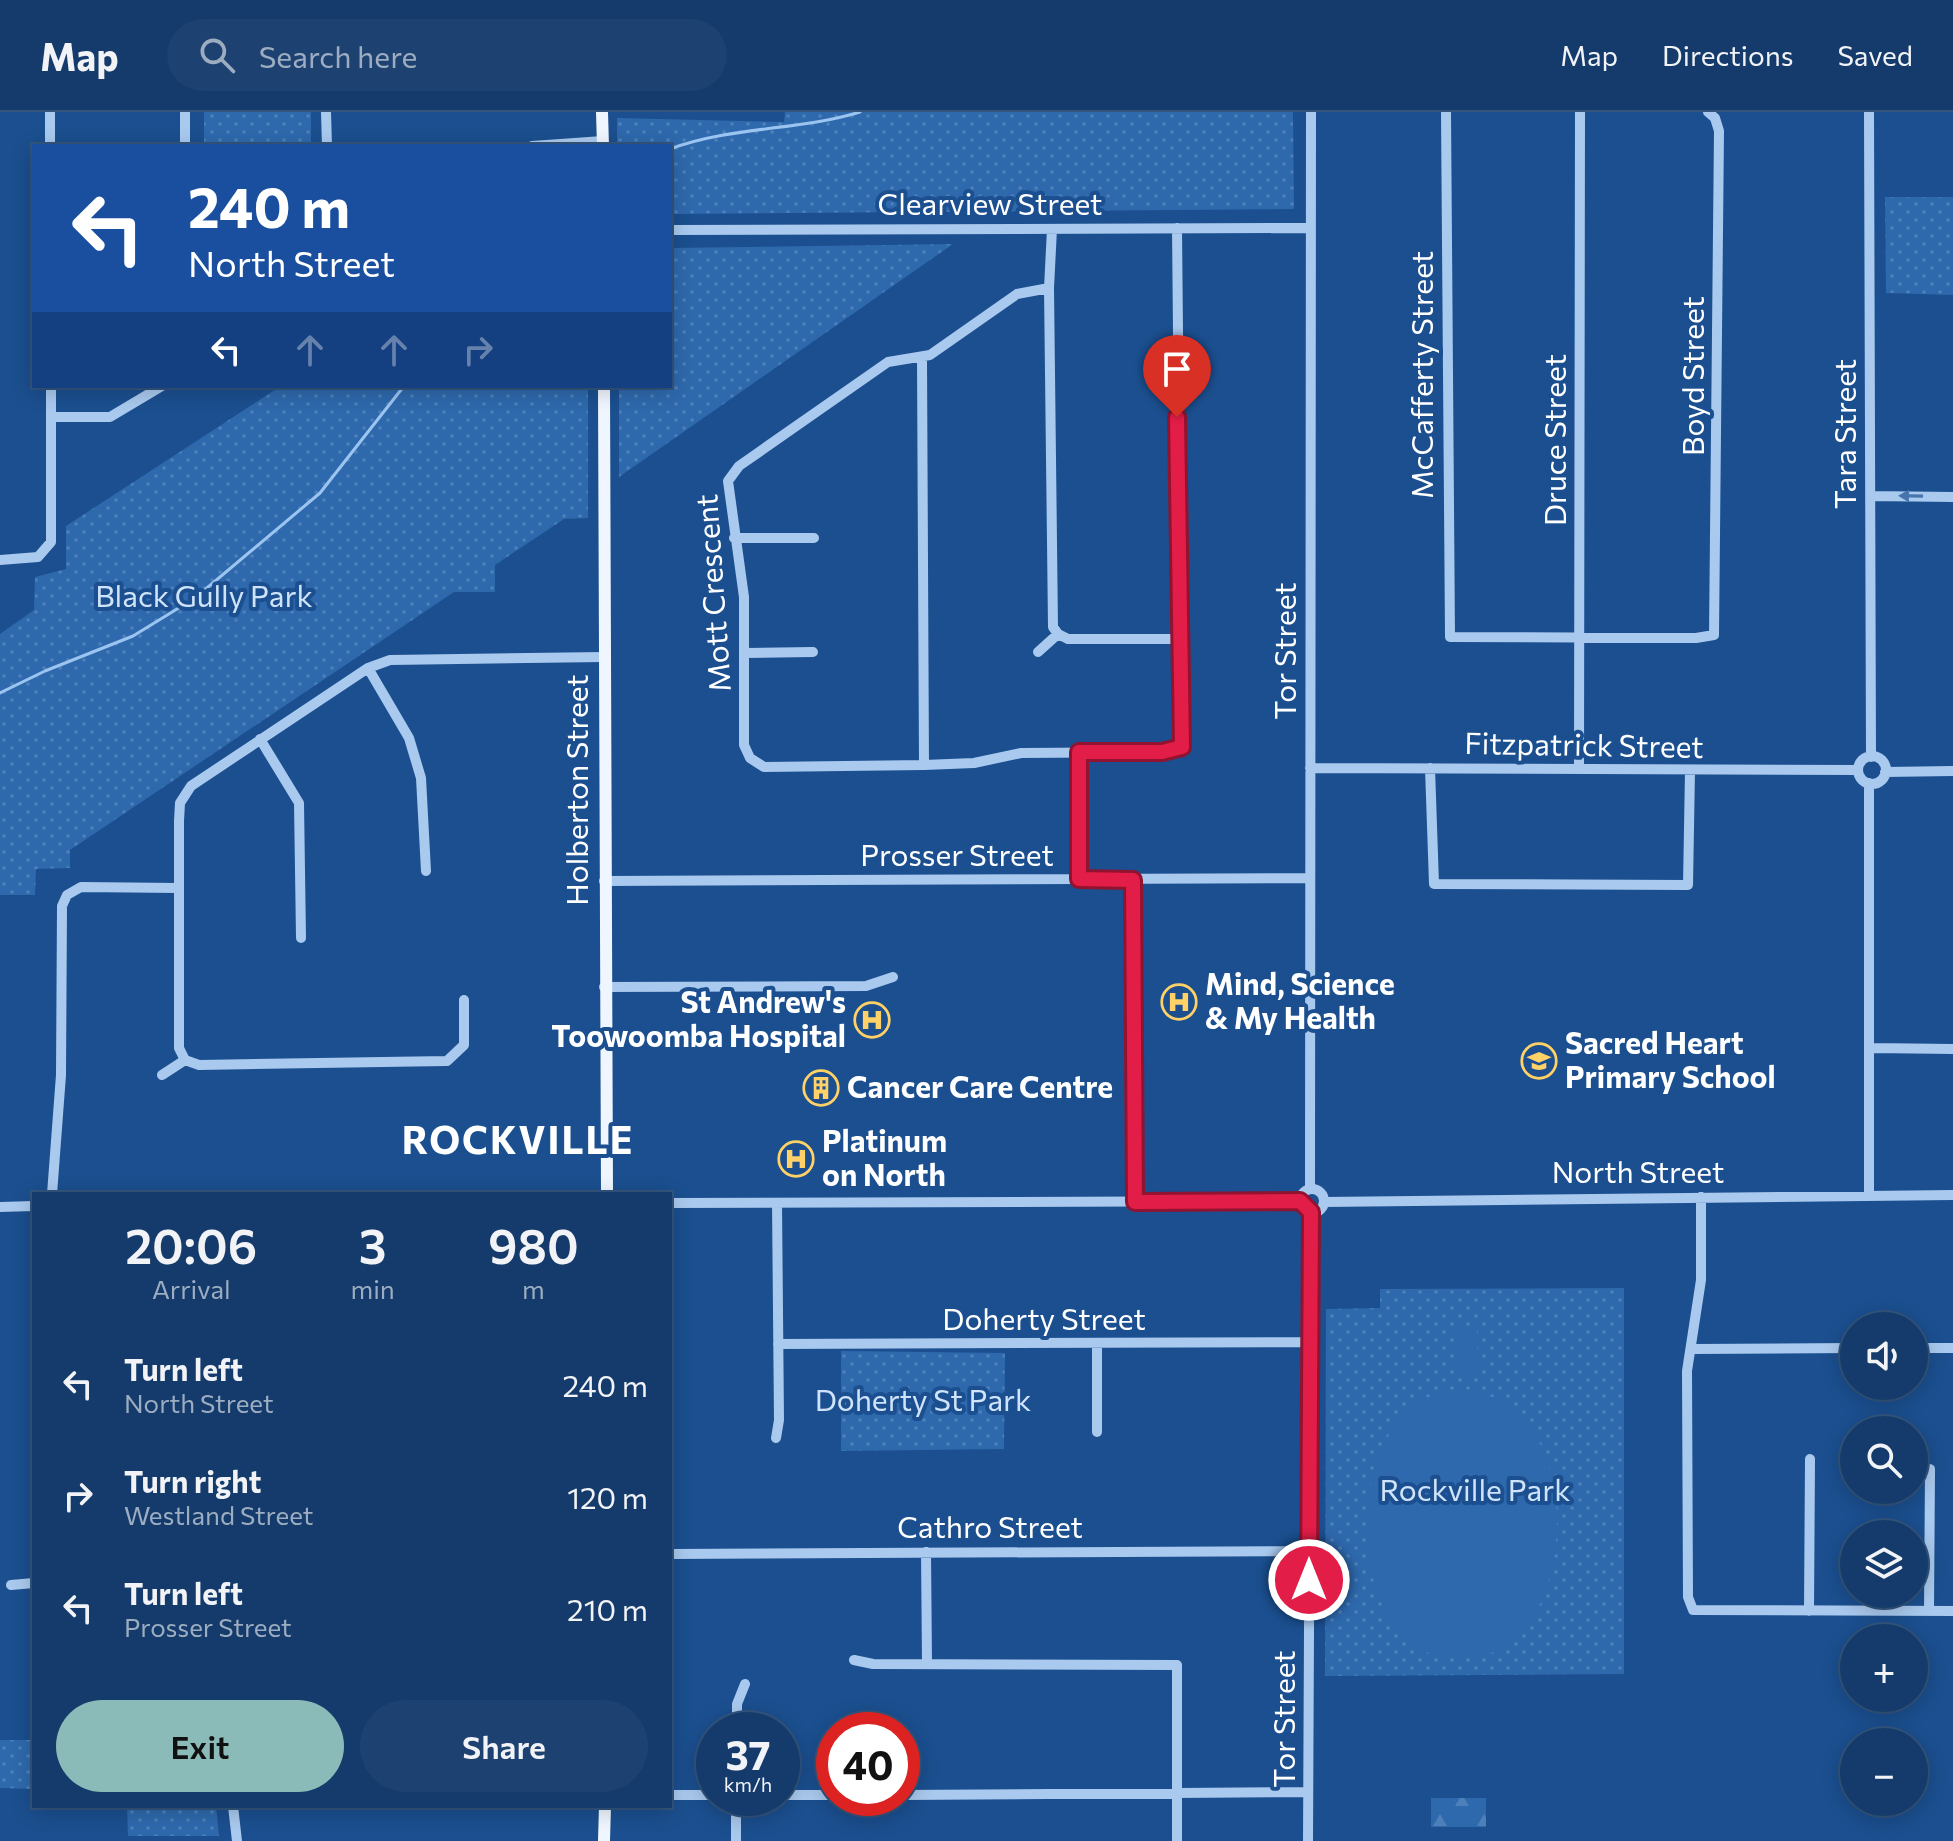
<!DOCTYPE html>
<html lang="en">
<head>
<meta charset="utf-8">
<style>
	:root { --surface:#143b6b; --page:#1d4271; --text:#f1f3f6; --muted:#9dadc1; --line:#33557e; --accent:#8bbbb9 }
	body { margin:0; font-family:Commissioner,sans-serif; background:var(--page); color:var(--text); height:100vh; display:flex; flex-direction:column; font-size:30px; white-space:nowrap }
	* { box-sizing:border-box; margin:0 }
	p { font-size:26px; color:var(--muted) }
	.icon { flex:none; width:44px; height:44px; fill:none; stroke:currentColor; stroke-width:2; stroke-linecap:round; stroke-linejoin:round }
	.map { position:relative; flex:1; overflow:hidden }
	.details { position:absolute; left:32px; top:1080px; width:640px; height:616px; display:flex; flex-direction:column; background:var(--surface); border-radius:0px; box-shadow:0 4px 20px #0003,0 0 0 2px var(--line) }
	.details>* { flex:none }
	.guide { position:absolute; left:32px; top:32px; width:640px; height:244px; border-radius:0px; box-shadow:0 4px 20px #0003,0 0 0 2px var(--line); background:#1a4fa0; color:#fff; overflow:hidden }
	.controls { position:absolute; left:1840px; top:1200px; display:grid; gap:16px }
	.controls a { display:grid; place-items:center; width:88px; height:88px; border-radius:50%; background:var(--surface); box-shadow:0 4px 20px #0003,0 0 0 2px var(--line); font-size:40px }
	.speed { position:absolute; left:696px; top:1600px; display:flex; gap:16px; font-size:40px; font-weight:700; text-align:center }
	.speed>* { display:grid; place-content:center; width:104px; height:104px; border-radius:50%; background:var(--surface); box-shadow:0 4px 20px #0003,0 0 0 2px var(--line); line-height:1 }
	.speed small { font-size:20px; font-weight:400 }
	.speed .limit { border:12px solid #d22; background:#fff; color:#111 }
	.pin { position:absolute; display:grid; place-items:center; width:68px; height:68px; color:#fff; margin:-82px -34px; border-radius:50% 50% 50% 0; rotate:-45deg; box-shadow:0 0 8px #0007 }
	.pin .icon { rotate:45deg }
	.me { position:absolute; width:88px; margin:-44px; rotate:0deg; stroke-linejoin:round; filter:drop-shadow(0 0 6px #0008) }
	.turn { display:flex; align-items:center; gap:28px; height:168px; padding:0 24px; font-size:36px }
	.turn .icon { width:104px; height:104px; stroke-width:2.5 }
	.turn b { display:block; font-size:56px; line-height:68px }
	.lanes { display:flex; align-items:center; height:76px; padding:0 24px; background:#0003; justify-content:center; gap:40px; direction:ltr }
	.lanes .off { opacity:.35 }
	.eta { display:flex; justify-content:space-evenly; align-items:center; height:136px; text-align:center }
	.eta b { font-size:48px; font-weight:600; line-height:56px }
	.primary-button { display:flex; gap:16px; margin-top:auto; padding:16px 24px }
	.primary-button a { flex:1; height:92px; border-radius:48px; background:var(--accent); color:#111; font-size:32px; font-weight:600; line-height:92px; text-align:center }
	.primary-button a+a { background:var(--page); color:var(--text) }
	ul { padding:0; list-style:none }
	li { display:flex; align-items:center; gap:24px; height:112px; padding:0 24px }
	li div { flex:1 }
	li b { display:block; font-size:30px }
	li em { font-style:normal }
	header { display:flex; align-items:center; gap:48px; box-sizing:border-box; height:112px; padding:0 40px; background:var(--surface); border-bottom:2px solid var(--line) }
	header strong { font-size:38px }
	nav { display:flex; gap:44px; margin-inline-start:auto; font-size:28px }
	.search { width:560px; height:72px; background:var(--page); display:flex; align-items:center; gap:20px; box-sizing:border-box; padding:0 28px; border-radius:44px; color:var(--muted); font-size:30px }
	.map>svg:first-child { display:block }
	.grass { fill:url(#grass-dots) }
	.forest { fill:url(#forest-firs) }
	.pitch { fill:#2e69ad }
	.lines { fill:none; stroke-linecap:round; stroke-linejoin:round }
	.stream { stroke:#9cc4f0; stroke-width:3 }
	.minor { stroke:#a9c9ee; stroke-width:10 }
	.major { stroke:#f0f6ff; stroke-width:12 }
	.oneway { fill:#4674ac }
	.route-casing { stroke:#92132f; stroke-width:20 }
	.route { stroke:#e11d48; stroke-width:14 }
	.labels { text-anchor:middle; stroke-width:8; stroke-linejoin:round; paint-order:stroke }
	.street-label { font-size:30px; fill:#fff; stroke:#1b4f8f }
	.park-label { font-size:30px; fill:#cfe3fa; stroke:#1b4f8f }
	.poi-label { font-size:30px; font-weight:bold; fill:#fff; stroke:#1b4f8f; text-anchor:start }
	.district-label { font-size:38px; font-weight:bold; letter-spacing:2px; fill:#fff; stroke:#1b4f8f }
</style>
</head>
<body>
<header>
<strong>Map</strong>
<div class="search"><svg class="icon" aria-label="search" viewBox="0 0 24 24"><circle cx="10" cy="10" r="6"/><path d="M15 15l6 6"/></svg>Search here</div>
<nav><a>Map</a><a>Directions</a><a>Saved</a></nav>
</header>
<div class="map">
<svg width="1953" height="1729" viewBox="0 0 1953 1729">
	<defs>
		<pattern id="grass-dots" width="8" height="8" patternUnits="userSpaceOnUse" patternTransform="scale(2)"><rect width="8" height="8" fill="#2e69ad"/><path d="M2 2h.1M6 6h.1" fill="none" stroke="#4d80b9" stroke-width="1.8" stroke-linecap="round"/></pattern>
		<pattern id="forest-firs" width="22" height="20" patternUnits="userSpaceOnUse" patternTransform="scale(2)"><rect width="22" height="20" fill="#2e69ad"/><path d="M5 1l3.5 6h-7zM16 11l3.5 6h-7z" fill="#4d80b9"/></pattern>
	</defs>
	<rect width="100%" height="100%" fill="#1b4f8f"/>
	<!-- grass -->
	<path class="grass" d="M204,0H311V34H204Z
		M785,0H1293L1294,97L670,102V34H617V6L784,10Z
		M1885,85H1953V183L1886,181Z
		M953,132L619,365V274H670V136Z
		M281,274H588V406L564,407L495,453V480H454L70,738V756L36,757L35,783H0V522L34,498L35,465L66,457V414Z
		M1624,1176V1562L1325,1564L1326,1197L1380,1196V1177Z
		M841,1239L1005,1241L1004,1337L841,1339Z
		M0,1628H34V1677L0,1676Z
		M127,1694H216L219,1724H128Z"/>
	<!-- forest -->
	<path class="forest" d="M1431,1686H1486V1715H1431Z"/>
	<!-- pitch -->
	<path class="pitch" d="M1457,1218H1477L1478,1265L1458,1266Z
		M1452,1278C1598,1276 1577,1537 1479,1543C1465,1544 1445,1546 1431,1542C1340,1509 1344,1293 1452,1278Z"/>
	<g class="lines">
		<!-- stream -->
		<path class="stream" d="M670,37C732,14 798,19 860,0
			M0,581L45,559L133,524L195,486L320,381L404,274"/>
		<!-- minor -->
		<path class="minor" d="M50,0V34
			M185,0V34
			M326,0L327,34
			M1446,0L1450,525L1696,526L1714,523L1719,19L1715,6L1708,0
			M1869,0L1871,645
			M532,34L603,29
			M1052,117L1049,176L1017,182L930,243L888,250L739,354L728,369L744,485V633L750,646L764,655L924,653L974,651L1021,641L1162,640L1182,635L1177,116
			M670,118L1310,116
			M1049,176L1053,515L1058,522
			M922,246L924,653
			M51,305H110L162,274
			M1870,384L1953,385
			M734,426H814
			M0,448L38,445L51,430V274
			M1058,522L1068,527H1178
			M1038,540L1058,522
			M745,541L813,540
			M368,556L409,626L421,666L426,759
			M260,627L299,691L301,826
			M1079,640V767
			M1858 658a14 14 0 1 1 28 0a14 14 0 1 1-28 0Z
			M1310,656L1858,658
			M1430,656L1434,772L1688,773L1690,659
			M1579,656L1580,0
			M1885,660L1953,659
			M1869,671V1084
			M1133,768L1135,1090
			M604,769L1310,766
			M604,875L866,874L893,865
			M1871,936L1953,937
			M185,948L179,936V709L180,691L191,674L368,556L390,548L604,545
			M185,948L199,953L447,949L464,933V888
			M162,963L185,948
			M1310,1077L1311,0
			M1300 1089a12 12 0 1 1 24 0a12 12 0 1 1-24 0Z
			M52,1082L61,963L62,794L67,783L81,775L178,776
			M1701,1085V1168L1687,1259L1688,1485L1693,1498L1953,1499
			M1324,1090L1953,1083
			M670,1091L1300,1089
			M0,1095L34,1094
			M778,1232L1310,1230
			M1097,1232V1320
			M1914,1236H1953
			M1693,1237L1854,1236
			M776,1326L779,1308L777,1091
			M926,1440L927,1551
			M670,1442L1309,1439
			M11,1473L34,1471
			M1809,1499L1810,1347
			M1929,1499L1930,1357
			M854,1548L873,1552L1177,1553V1729
			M737,1618V1592L745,1572
			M670,1683H714
			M782,1683H834
			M902,1683L1308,1680
			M233,1694L237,1729
			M736,1729V1686
			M1308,1729L1311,1100"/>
		<!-- major -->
		<path class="major" d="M602,0L603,34
			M604,274L607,1082
			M604,1729L605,1694"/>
	</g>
	<!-- one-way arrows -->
	<defs><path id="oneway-solid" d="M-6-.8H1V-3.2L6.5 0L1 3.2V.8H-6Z" transform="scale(2)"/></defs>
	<use class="oneway" href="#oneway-solid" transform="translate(1911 384) rotate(-179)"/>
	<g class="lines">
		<defs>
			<path id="route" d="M1177,305L1182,635L1162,640H1079V767L1133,768L1135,1090L1300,1089L1311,1100L1309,1468"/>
		</defs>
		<!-- route casing -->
		<use href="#route" class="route-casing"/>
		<!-- route -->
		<use href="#route" class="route"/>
	</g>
	<!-- icons -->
	<defs>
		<symbol id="hospital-ring" viewBox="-11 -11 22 22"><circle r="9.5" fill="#1b4f8f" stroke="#ffd166" stroke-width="1.5"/><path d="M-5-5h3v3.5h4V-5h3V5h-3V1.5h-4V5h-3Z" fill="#ffd166"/></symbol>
		<symbol id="school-ring" viewBox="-11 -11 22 22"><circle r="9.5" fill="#1b4f8f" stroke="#ffd166" stroke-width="1.5"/><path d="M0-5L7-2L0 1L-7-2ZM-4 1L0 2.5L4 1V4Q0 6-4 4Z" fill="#ffd166"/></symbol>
		<symbol id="building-ring" viewBox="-11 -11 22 22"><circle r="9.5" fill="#1b4f8f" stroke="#ffd166" stroke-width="1.5"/><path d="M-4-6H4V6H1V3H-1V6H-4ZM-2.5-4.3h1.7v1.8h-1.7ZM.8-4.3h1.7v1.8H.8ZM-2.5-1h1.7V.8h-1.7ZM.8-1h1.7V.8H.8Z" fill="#ffd166"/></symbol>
	</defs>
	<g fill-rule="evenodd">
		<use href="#hospital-ring" x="1159" y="870" width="40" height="40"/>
		<use href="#hospital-ring" x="852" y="888" width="40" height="40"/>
		<use href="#school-ring" x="1519" y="929" width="40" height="40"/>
		<use href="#building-ring" x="801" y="956" width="40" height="40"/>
		<use href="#hospital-ring" x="776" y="1027" width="40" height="40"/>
	</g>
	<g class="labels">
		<!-- street labels -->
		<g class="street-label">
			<text x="990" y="103">Clearview Street</text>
			<text transform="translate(1423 263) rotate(-90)" y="10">McCafferty Street</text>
			<text transform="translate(1694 264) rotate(-90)" y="10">Boyd Street</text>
			<text transform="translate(1846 322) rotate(-90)" y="10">Tara Street</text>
			<text transform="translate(1556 328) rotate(-90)" y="10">Druce Street</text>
			<text transform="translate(714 481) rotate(-94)" y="10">Mott Crescent</text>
			<text transform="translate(1286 539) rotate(-90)" y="10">Tor Street</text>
			<text transform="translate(1584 634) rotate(1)" y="10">Fitzpatrick Street</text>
			<text transform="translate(578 678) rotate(-90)" y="10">Holberton Street</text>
			<text x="957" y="754">Prosser Street</text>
			<text x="1638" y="1071">North Street</text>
			<text x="1044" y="1218">Doherty Street</text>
			<text x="990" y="1426">Cathro Street</text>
			<text transform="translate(1285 1607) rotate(-90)" y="10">Tor Street</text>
		</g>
		<!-- park labels -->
		<g class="park-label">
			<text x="204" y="495">Black Gully Park</text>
			<text x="923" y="1299">Doherty St Park</text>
			<text x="1475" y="1389">Rockville Park</text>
		</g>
		<!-- poi labels -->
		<g class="poi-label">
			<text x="1205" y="883">Mind, Science<tspan x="1205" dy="34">&amp; My Health</tspan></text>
			<text x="846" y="901" text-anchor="end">St Andrew's<tspan x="846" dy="34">Toowoomba Hospital</tspan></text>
			<text x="1565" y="942">Sacred Heart<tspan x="1565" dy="34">Primary School</tspan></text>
			<text x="847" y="986">Cancer Care Centre</text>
			<text x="822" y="1040">Platinum<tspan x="822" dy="34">on North</tspan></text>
		</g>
		<!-- district labels -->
		<g class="district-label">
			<text x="518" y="1042">ROCKVILLE</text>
		</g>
	</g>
</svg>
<div class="controls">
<a><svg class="icon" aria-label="sound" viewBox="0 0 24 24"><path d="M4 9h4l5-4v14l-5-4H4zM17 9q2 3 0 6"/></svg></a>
<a><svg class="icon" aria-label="search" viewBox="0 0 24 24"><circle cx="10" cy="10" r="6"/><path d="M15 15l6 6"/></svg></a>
<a><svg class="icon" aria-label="layers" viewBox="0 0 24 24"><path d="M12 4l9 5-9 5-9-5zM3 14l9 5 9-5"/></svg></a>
<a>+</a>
<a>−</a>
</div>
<div class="speed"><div>37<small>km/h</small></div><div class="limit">40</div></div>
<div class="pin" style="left:1177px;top:305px;background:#d93025"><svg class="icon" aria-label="arrive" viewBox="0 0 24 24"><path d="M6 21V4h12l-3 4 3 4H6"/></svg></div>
<svg class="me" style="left:1309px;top:1468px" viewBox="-20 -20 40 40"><circle r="17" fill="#e11d48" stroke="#fff" stroke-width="3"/><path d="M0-11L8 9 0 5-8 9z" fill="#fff"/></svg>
<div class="guide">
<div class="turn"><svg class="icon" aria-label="left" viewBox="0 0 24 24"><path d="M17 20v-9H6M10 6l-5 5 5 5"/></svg><div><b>240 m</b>North Street</div></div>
<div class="lanes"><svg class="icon" aria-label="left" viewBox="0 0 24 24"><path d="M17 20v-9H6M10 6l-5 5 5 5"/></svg><svg class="icon off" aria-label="ahead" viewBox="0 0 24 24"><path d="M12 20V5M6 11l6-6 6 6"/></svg><svg class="icon off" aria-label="ahead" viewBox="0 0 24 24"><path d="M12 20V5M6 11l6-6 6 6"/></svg><svg class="icon off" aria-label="right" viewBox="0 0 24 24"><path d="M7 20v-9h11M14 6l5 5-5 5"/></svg></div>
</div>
<section class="details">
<div class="eta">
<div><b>20:06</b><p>Arrival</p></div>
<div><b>3</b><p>min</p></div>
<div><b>980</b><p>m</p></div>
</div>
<ul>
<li><svg class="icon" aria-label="left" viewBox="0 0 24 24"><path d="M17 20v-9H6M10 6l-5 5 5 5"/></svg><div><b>Turn left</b><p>North Street</p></div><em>240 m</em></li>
<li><svg class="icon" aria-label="right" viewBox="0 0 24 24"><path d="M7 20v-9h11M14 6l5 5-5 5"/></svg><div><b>Turn right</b><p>Westland Street</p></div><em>120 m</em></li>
<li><svg class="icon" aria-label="left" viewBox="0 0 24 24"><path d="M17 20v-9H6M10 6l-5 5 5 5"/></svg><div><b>Turn left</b><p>Prosser Street</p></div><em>210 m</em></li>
</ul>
<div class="primary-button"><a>Exit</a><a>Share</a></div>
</section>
</div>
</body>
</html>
